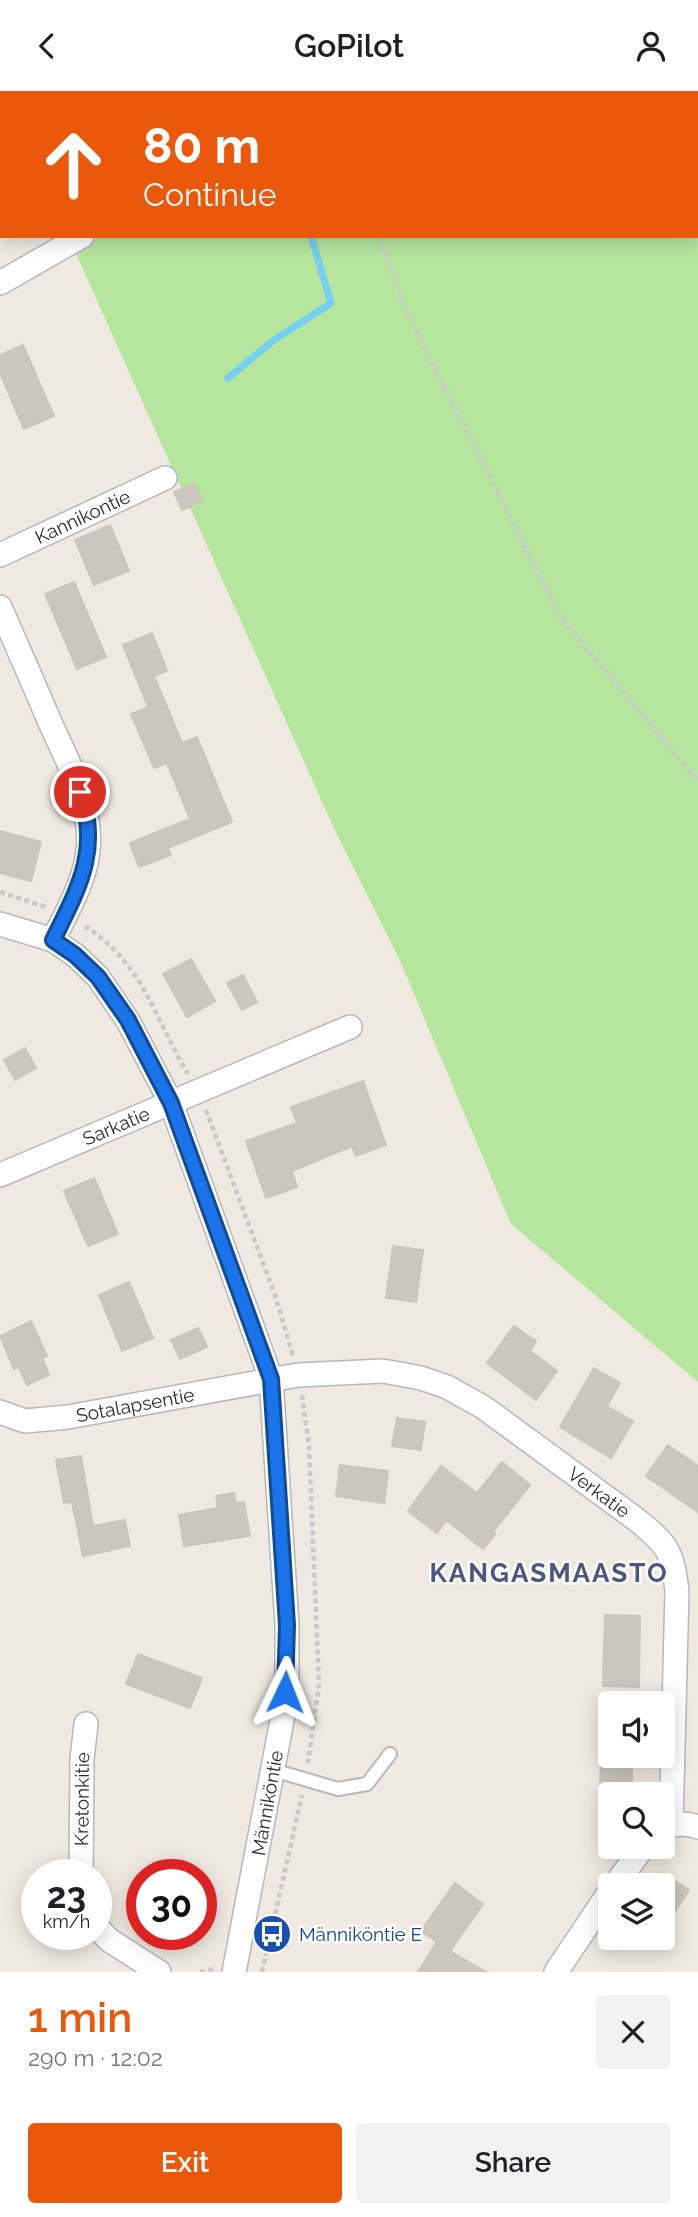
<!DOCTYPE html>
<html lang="en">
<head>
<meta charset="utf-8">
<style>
	:root { --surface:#fff; --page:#f2f2f2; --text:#202124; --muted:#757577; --accent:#ea580c }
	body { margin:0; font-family:Raleway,sans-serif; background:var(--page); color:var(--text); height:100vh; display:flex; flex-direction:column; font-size:26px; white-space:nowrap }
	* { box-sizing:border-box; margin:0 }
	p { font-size:23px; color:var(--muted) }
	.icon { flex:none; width:38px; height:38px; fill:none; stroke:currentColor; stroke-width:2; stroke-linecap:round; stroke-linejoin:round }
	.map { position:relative; height:1881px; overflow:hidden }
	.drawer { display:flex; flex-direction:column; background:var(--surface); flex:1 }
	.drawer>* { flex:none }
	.top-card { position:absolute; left:0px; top:0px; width:698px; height:147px; box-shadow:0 4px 18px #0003; background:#ea580c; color:#fff; overflow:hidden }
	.fabs { position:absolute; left:598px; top:1600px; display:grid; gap:14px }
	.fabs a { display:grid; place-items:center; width:77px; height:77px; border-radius:7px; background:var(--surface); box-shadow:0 4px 18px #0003; font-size:35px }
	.speed { position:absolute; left:21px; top:1768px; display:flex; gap:14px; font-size:35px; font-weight:700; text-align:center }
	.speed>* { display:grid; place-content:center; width:91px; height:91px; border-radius:50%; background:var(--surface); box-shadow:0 4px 18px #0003; line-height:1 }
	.speed small { font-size:18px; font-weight:400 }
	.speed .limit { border:10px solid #d22; background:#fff; color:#111 }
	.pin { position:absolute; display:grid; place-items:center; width:60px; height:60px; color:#fff; margin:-30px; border:4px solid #fff; border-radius:50%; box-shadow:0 2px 7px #0007 }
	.me { position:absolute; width:77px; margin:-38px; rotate:2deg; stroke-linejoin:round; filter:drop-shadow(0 0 5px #0008) }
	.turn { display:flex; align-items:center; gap:24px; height:147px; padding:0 28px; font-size:32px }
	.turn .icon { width:91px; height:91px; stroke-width:2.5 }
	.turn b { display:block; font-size:49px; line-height:60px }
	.round { display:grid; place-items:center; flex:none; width:74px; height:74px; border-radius:7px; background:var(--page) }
	.summary { display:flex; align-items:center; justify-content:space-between; height:119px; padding:0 28px }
	h1 { font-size:42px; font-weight:600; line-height:52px; color:var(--accent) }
	.cta { display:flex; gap:14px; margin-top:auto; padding:14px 28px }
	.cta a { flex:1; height:80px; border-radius:7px; background:var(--accent); color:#fff; font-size:28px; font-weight:600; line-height:80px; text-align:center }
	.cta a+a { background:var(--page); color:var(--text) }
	header { display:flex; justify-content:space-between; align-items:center; height:91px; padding:0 28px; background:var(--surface); font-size:32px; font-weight:600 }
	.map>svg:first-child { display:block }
	.green { fill:#b6e59e }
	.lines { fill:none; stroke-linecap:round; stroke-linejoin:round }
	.stream { stroke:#75cff0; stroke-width:7 }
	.building { fill:#cbc7bf; stroke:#cbc5ba; stroke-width:2 }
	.lane-casing { stroke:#b4b7c1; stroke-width:16 }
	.street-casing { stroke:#b4b7c1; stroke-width:26 }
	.path { stroke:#c9c9c9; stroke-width:4.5; stroke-dasharray:5 3.5; stroke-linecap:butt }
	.lane { stroke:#fff; stroke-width:12 }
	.street { stroke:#fff; stroke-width:23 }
	.route-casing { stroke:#114b97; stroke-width:18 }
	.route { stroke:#1a73e8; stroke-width:12 }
	.labels { text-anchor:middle; stroke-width:5; stroke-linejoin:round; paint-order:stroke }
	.street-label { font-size:19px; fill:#2e2e2e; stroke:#fff }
	.transit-label { font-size:19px; fill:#164399; stroke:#fff; text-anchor:start }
	.district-label { font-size:26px; font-weight:bold; letter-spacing:2px; fill:#4d5680; stroke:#fff }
</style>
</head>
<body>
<header><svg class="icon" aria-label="back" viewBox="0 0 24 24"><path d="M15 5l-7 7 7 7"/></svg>GoPilot<svg class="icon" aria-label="person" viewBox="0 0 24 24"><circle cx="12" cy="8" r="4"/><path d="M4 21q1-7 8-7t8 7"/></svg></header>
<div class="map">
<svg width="698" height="1881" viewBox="0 0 698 1881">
	<rect width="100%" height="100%" fill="#efe9e1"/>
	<!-- green -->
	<path class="green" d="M456,0H698V1291L511,1133L401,872L337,744L68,145H696V2H452Z"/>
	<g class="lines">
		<!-- stream -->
		<path class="stream" d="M285,0L286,2
			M228,287L274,249L331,212L311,145"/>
	</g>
	<!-- building -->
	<path class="building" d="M23,254L54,325L24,338L0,282V264Z
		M194,392L202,410L182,419L174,401Z
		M110,434L129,480L94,494L75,449Z
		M74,491L106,566L77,578L45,503Z
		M152,542L167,580L154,585L182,652L197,646L232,731L168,757L171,764L139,776L130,752L190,728L167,672L154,677L131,623L148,616L123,554Z
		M0,740L41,751L31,790L0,782Z
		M191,868L215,910L187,926L163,883Z
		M243,884L257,911L242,919L227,892Z
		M25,957L36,977L15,989L4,969Z
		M363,990L386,1054L356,1065L352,1055L292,1080L297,1096L266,1107L246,1050L297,1032L291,1016Z
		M94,1087L118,1143L88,1155L64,1100Z
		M393,1155L423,1159L416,1211L386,1207Z
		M129,1191L153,1247L122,1260L99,1204Z
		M31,1230L47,1265L42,1267L49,1284L27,1294L19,1276L14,1278L0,1245Z
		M514,1235L536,1250L530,1260L557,1280L536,1309L487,1272Z
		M198,1237L207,1256L180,1268L171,1249Z
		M594,1277L620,1292L607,1315L633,1330L611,1367L560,1336Z
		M397,1327L425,1331L421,1359L392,1355Z
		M668,1354L698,1375V1421L646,1385Z
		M81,1365L93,1435L125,1429L130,1455L83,1465L72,1411L64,1412L56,1369Z
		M502,1371L530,1394L493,1441L495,1443L483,1458L446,1429L437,1442L408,1420L441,1375L477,1402Z
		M340,1374L388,1380L384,1412L336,1405Z
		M234,1402L236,1412L244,1411L250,1445L184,1455L179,1424L218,1417L216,1405Z
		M605,1524L640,1525L639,1596L603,1595Z
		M138,1563L202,1587L190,1617L126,1593Z
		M601,1664H632V1703H600Z
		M663,1782L689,1799L663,1838Z
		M455,1792L483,1813L450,1860L421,1840Z
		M436,1852L486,1881H418Z"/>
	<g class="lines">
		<defs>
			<path id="lane" d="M273,1679L338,1698L367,1693L390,1663"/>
			<g id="street">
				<path d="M0,192L82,145"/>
				<path id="s1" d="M0,464L165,387"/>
				<path d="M0,516C16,553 33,591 49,629C67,670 93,714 88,760C85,791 66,822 53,849"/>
				<path d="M0,833L53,849L75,864L98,886L128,930L171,1012L271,1288L287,1534V1584L284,1619L234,1881"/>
				<path id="s2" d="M0,1084L350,936"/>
				<path id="s3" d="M0,1321L25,1330L68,1326L298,1284L383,1280L421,1287L447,1296L483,1316L637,1429C668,1454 672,1460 677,1500L671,1733"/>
				<path d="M663,1739C674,1731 686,1732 698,1736"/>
				<path id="s4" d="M81,1783L82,1668L86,1633"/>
				<path d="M615,1794L644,1755"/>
				<path d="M96,1835L109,1849L159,1881"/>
				<path d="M556,1881L611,1799"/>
			</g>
		</defs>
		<!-- lane casing -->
		<use href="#lane" class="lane-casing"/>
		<!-- street casing -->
		<use href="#street" class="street-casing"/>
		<!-- path -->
		<path class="path" d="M326,0L327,2
			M379,145L406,220L561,527L698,690
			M0,801L46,816
			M85,835C144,873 154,927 188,983
			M206,1019L275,1204L293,1265
			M302,1304L309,1355L319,1594L308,1672
			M200,1881L213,1878
			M262,1881L302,1704"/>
		<!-- lane -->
		<use href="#lane" class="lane"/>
		<!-- street -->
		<use href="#street" class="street"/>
	</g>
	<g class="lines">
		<defs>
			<path id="route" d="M80,701C101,759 78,798 53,849L75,864L98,886L128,929L171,1012L271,1288L287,1534L285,1601"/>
		</defs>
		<!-- route casing -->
		<use href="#route" class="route-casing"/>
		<!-- route -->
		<use href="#route" class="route"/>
	</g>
	<!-- icons -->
	<defs>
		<symbol id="bus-disc" viewBox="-11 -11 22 22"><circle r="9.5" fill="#1a4fb4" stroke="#fff"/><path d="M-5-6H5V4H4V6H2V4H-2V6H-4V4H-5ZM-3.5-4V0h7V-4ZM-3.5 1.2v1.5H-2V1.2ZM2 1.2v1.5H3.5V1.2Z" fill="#fff"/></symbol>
	</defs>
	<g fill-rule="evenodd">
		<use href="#bus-disc" x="250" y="1821" width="44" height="44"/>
	</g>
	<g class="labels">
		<!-- street labels -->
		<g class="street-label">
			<text dy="7" stroke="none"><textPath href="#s1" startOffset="91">Kannikontie</textPath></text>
			<text dy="7" stroke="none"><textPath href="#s2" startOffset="126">Sarkatie</textPath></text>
			<text dy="7" stroke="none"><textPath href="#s3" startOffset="138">Sotalapsentie</textPath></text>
			<text dy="7" stroke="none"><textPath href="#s3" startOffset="640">Verkatie</textPath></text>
			<text dy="7" stroke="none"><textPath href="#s4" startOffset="75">Kretonkitie</textPath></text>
			<text transform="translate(267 1712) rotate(-80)" y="7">Männiköntie</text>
		</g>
		<!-- transit labels -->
		<g class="transit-label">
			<text x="299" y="1850">Männiköntie E</text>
		</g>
		<!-- district labels -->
		<g class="district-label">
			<text x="549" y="1491">KANGASMAASTO</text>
		</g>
	</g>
</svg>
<div class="fabs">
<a><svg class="icon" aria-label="sound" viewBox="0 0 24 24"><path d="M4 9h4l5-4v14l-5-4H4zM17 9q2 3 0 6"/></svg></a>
<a><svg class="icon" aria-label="search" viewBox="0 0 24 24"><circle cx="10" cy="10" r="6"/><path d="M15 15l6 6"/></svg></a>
<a><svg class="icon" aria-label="layers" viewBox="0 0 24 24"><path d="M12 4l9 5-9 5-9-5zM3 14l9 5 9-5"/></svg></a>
</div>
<div class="speed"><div>23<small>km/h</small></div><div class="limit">30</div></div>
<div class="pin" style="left:80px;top:701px;background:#d93025"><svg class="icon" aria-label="arrive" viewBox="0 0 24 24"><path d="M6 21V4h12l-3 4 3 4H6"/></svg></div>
<svg class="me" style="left:285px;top:1601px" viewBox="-20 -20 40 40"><path d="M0-17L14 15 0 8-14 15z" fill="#1a73e8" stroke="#fff" stroke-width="4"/></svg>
<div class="top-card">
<div class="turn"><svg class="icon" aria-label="ahead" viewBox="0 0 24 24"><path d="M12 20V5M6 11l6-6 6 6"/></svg><div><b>80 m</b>Continue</div></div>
</div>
</div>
<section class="drawer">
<div class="summary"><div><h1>1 min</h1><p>290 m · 12:02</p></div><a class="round"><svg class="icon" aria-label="close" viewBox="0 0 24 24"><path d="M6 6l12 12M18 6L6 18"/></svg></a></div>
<div class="cta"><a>Exit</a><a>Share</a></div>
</section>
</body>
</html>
